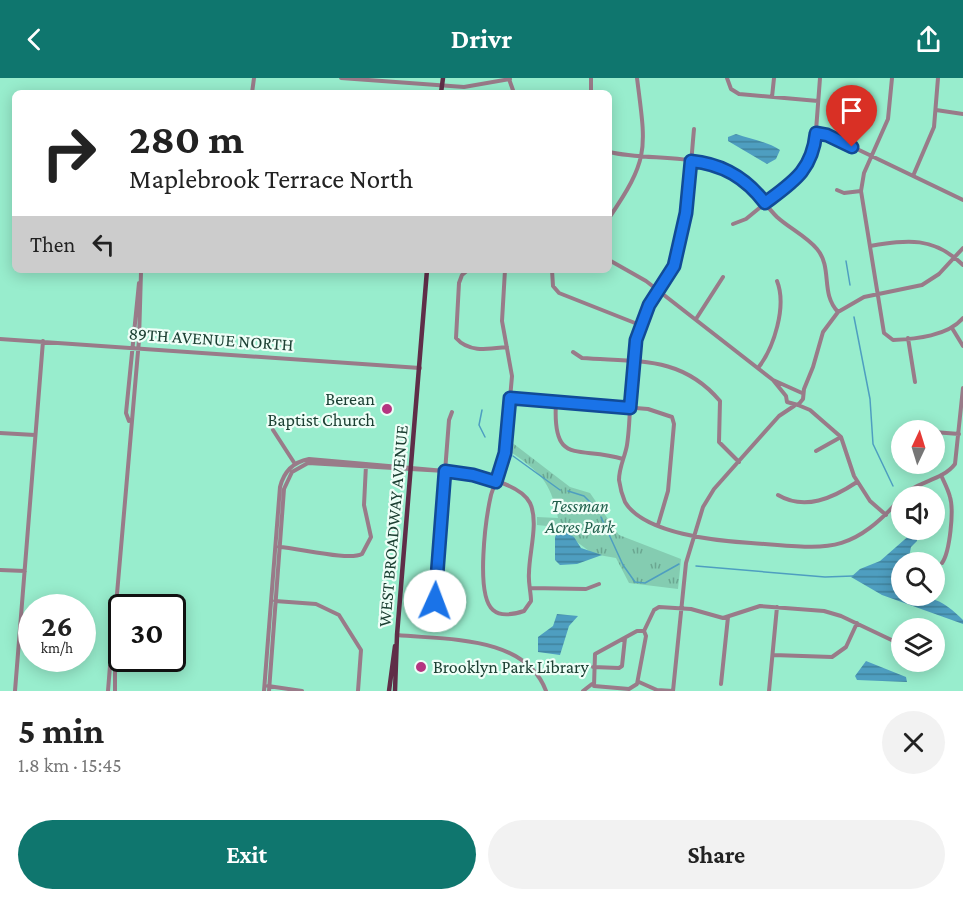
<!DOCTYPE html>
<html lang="en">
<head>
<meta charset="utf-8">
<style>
	:root { --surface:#fff; --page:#f2f2f2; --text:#222; --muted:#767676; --accent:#0f766e }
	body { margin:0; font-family:"Crimson Pro",serif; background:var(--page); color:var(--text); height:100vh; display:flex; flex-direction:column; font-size:22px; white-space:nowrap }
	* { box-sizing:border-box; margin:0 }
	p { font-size:20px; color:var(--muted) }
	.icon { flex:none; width:33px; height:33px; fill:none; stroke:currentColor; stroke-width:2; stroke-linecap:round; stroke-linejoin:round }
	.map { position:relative; height:613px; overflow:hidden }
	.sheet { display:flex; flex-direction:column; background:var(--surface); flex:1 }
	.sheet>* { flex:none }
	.guide { position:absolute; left:12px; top:12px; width:600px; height:183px; border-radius:9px; box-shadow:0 3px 15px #0003; background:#fff; color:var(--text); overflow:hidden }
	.needle { width:39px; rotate:4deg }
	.fabs { position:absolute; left:891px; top:342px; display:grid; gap:12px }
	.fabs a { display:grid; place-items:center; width:54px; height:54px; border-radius:50%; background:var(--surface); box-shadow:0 3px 15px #0003; font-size:30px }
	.speed { position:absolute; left:18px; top:516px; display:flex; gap:12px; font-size:30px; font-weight:700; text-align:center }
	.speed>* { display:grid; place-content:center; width:78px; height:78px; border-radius:50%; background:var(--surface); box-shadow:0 3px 15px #0003; line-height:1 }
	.speed small { font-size:15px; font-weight:400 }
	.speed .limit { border:3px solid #111; border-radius:9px; background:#fff; color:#111 }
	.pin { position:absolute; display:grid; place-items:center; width:51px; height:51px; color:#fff; margin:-62px -26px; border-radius:50% 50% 50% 0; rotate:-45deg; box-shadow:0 0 6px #0007 }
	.pin .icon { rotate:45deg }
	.me { position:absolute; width:66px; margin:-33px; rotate:2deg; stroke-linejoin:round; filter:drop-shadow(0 0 4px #0008) }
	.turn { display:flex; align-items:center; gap:21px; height:126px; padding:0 18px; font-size:27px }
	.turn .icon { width:78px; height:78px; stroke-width:2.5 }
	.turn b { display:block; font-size:42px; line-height:51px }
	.then { display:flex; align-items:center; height:57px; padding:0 18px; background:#0003; gap:12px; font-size:22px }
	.round { display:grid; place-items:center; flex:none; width:63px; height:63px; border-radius:32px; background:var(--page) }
	.headline { display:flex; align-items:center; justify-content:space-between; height:102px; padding:0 18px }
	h1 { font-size:36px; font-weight:700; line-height:45px }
	.primary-button { display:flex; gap:12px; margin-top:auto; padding:12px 18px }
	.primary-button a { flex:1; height:69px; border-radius:36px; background:var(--accent); color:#fff; font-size:24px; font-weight:700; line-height:69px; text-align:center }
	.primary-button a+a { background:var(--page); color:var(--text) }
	header { display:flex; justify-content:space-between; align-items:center; height:78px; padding:0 18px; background:var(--accent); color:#fff; font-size:27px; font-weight:700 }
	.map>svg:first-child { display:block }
	.park { fill:url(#park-tufts) }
	.water { fill:url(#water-rules) }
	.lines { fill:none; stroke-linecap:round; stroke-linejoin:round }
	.stream { stroke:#4e9ec0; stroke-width:1.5 }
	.minor { stroke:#997b89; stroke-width:4 }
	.major { stroke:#5f2e48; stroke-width:4.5 }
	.route-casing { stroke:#114b97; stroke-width:15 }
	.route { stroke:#1a73e8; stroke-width:10 }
	.poi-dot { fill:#b53581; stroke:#eefef7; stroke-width:2 }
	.labels { text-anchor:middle; stroke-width:4.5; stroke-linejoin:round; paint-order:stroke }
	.street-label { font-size:18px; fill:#1c4033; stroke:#eefef7 }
	.poi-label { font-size:18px; fill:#1c4033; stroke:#eefef7; text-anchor:end }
	.park-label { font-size:18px; font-style:italic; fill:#21614d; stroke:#eefef7 }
</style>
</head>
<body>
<header><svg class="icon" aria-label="back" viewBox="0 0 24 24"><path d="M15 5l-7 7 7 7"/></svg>Drivr<svg class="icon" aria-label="share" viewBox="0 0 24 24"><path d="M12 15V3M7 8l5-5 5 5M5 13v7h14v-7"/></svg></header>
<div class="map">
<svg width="963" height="613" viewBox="0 0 963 613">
	<defs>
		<pattern id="park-tufts" width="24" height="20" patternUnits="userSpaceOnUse" patternTransform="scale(1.5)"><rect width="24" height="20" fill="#84ccb1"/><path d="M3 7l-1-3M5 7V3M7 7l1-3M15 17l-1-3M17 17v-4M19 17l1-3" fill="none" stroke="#6ba791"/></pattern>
		<pattern id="water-rules" width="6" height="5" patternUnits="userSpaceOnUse" patternTransform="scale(1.5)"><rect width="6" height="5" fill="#4e9ec0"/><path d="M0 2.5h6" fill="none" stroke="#40829d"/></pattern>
	</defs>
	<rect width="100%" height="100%" fill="#98edcd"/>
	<!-- park -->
	<path class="park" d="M510,363L570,409L590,415L619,457L681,481L678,511L629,505L616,480L593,476L557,449L537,447V439L558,440C550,401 539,394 508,372Z"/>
	<!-- water -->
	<path class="water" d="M736,56C751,61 768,64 780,72L776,81L767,86L728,63V59Z
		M560,451L574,459L581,470L602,477L577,486L560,487L555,482V459Z
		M912,455L917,457V463L911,469L908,484H902V518C932,518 942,521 963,542V546L882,517L851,499L860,491L880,483Z
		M557,536L578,538L569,548L560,577L538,574V559L553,548Z
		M866,583L906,599L907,604L857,602L855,598Z"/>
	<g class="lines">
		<!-- stream -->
		<path class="stream" d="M846,183L850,207
			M854,239L870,321L873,366L893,408
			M482,332L479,347L485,359
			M513,378L560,412
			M568,413L584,418L598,432
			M601,439L623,487L635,504L645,505L679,486
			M696,488L825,499L853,498"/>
		<!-- minor -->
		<path class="minor" d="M341,0L464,9L510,1
			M591,0V15
			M727,0L731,11L739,16L818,23
			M892,0L888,41L864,95L861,113L884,255L893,262C916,261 948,258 963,240
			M509,1L514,15
			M252,15L254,0
			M772,19L774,0
			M936,32L963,36
			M694,51C690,95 688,139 676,182C669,207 648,224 639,249C627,286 633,328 627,367C625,379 619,389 619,402C620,409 622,417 625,424C644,456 718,463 751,465C826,470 848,480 902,419
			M816,55L832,59L963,122
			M609,74C652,84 706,73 743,102C756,112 765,127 777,139C789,150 806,158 817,171C833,190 820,215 838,234
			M913,98L934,49L938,0
			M837,112L844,115L861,113
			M609,140C650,80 646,71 637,0
			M733,146L746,141L801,96L809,85L815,66L820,0
			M870,168C908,162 933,158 963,187
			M609,182L646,203L773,302L802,315
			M468,192L462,197L459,205L456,260C469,275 489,271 507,269
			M499,192H505
			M552,192L553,208L559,215L640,247
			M696,241L723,199
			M952,250L963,268
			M908,260L915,304
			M0,261L420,290
			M573,274L582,280C636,284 681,277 720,323L719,364L739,384
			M758,290C774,270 787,228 777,203
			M773,302L786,318L787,324L798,327L803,321L804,311L813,289L823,254L838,234L864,219L922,207L939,196L963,170
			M510,320L648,331L672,339L674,346L668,413L658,447
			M556,324C552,390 579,367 623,381
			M798,327L810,332L841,359L854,398L870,423L886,437
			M129,343L126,335L139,205
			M273,352L295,386
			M908,352H922
			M934,354L959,356
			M0,355L35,357
			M816,373L841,359
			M445,393C467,395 519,403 530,425C539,444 529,475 529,495C528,505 531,514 531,523L524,533C515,536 501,539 493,532C475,517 486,439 491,417C495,404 502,391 505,377L512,298L502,243L505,192
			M941,397C944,404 948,411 950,419C954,432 950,474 942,485
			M778,417C805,433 833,420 857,404
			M902,418C917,403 942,403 955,386L963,310
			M279,469C298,470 349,483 362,476L371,459L364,427L366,387
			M0,492L25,493
			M530,510L586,511L599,506
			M275,523L316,526L339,537L361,572L358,613
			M435,523L449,342L452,334
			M637,553H644L646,558L637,606L629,611L594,608L595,576Z
			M644,553L654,532L659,529L691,531L723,540L760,528L824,533L841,538L902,567
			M397,557C446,562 525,557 546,613
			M773,577L832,579L846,569L857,545
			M933,584H934
			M593,589L619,590L622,588L625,560
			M639,604L657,612L673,613
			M721,606L728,539
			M268,608L302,613
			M15,613L43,263
			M108,613L110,588L113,585
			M115,613V539L139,262L141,194
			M264,613L280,409C284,393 293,384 309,381L445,393L308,385L292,394L284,411L269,613
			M583,613L592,606
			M673,613L686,485L703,429L714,411L779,338L794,328
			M769,613L777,529"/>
		<!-- major -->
		<path class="major" d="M441,15L443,0
			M389,613L395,568
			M395,613L397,557L427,192"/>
	</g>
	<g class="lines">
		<defs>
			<path id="route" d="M435,523L445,393L473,397L496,404L505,375L510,320L630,330L636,262L649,227L674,188L686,135L691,83C723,86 746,100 765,125C793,104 812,93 816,55L827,57L852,69"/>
		</defs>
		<!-- route casing -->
		<use href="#route" class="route-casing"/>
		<!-- route -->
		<use href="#route" class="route"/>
	</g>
	<!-- markers -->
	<g class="poi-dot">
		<circle cx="387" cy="331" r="6"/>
		<circle cx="421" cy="589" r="6"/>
	</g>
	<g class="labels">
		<!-- street labels -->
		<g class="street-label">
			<text transform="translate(211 261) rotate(4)" y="6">89TH AVENUE NORTH</text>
			<text transform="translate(393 448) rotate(-85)" y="6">WEST BROADWAY AVENUE</text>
		</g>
		<!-- poi labels -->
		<g class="poi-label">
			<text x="375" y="327">Berean<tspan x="375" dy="21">Baptist Church</tspan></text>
			<text x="433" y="595" text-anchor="start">Brooklyn Park Library</text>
		</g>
		<!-- park labels -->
		<g class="park-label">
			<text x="580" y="434">Tessman<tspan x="580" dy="21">Acres Park</tspan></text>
		</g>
	</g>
</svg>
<div class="fabs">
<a><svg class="needle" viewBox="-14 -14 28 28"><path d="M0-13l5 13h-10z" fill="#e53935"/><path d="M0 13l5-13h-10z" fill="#767676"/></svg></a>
<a><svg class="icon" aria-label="sound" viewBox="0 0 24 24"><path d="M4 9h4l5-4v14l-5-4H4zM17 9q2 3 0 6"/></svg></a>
<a><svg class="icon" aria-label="search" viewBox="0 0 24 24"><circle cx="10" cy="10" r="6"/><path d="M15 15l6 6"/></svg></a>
<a><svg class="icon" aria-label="layers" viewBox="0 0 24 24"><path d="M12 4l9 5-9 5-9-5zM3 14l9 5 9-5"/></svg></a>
</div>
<div class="speed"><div>26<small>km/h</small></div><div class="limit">30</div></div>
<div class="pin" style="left:852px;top:69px;background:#d93025"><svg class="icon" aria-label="arrive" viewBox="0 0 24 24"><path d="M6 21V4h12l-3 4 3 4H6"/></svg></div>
<svg class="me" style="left:435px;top:523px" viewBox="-20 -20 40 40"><circle r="19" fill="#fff"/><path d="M0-13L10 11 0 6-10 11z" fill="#1a73e8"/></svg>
<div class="guide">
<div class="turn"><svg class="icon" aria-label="right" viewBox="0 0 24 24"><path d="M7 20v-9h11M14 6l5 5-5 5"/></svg><div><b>280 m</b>Maplebrook Terrace North</div></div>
<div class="then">Then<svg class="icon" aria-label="left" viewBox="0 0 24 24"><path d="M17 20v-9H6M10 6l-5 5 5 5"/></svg></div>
</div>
</div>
<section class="sheet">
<div class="headline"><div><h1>5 min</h1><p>1.8 km · 15:45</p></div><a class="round"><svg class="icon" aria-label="close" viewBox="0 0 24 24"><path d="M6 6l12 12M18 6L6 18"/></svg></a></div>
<div class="primary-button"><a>Exit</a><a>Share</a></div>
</section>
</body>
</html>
